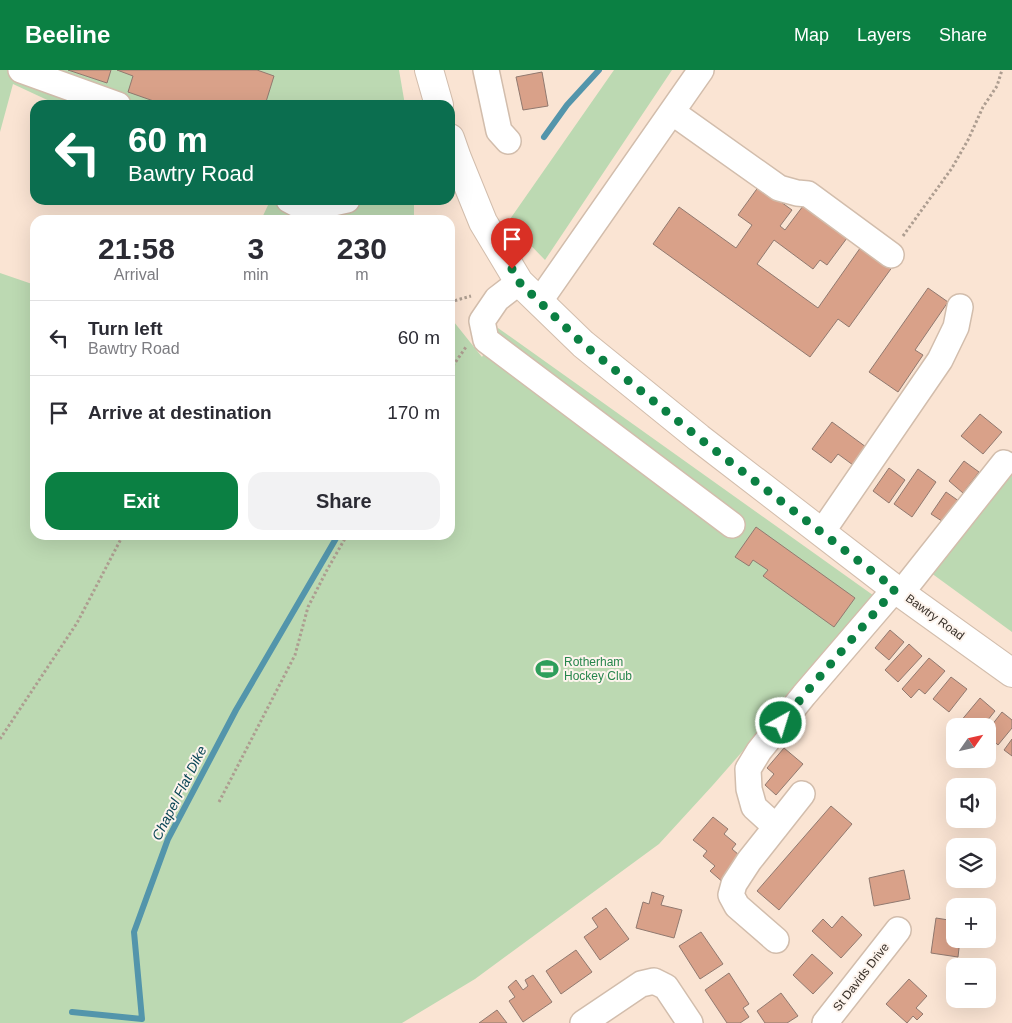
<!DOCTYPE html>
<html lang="en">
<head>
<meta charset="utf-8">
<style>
	:root { --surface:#fff; --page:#f2f2f3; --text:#2b2b33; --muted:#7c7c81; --line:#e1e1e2; --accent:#0b8043 }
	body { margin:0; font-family:Helvetica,sans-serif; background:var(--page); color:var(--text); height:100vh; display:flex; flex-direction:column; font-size:19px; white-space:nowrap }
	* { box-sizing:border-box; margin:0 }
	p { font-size:16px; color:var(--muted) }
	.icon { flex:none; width:28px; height:28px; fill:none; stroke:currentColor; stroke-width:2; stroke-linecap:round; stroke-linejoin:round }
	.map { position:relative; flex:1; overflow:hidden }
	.details { position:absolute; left:30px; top:145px; width:425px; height:325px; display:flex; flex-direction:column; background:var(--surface); border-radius:15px; box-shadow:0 5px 20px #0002 }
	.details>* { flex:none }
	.guide { position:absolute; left:30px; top:30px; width:425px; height:105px; border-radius:15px; box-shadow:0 5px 20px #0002; background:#0b6e4f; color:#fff; overflow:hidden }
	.needle { width:32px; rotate:56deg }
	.buttons { position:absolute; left:946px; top:648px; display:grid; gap:10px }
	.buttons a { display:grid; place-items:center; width:50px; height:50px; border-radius:10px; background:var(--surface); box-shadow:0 5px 20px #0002; font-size:25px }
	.pin { position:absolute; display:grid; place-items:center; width:42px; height:42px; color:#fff; margin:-51px -21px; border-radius:50% 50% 50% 0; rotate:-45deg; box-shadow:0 0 5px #0007 }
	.pin .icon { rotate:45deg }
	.me { position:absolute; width:55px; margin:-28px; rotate:39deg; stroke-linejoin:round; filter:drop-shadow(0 0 4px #0008) }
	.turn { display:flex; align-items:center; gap:18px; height:105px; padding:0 15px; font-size:22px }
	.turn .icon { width:65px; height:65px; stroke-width:2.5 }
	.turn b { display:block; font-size:35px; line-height:42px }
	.eta { display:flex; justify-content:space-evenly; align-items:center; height:85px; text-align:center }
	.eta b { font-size:30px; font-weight:600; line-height:35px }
	.action { display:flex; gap:10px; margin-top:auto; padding:10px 15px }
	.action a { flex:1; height:58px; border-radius:15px; background:var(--accent); color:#fff; font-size:20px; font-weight:600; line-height:58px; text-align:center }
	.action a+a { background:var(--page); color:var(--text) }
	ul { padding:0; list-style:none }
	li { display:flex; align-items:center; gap:15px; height:75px; padding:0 15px; border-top:1px solid var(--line) }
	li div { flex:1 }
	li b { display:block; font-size:19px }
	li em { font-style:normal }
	header { display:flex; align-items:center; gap:30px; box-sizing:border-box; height:70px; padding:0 25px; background:var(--accent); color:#fff }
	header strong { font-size:24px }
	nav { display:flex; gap:28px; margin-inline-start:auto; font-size:18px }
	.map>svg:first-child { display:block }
	.green { fill:#bcd9b2 }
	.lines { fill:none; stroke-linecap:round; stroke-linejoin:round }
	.stream { stroke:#5395ab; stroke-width:6 }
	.building { fill:#d9a189; stroke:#91796f }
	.minor-casing { stroke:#d2bdac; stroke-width:28 }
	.major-casing { stroke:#d2bdac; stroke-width:30 }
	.path { stroke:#ad9d90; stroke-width:3; stroke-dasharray:2.5 2.5; stroke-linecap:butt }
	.minor { stroke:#fff; stroke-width:25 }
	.major { stroke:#fff; stroke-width:28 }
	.route { stroke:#0b8043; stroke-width:9; stroke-dasharray:0 16.2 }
	.labels { text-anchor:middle; stroke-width:4; stroke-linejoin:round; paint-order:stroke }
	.street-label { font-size:12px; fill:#372f28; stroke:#fdf4ed }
	.leisure-label { font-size:12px; fill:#27864d; stroke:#fdf4ed; text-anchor:start }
	.water-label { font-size:14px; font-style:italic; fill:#0a4656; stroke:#fdf4ed }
</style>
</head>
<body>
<header>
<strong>Beeline</strong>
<nav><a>Map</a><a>Layers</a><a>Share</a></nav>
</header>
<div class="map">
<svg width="1012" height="953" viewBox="0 0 1012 953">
	<rect width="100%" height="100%" fill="#fae4d3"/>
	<!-- green -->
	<path class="green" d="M0,0H399L405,35H58L13,14L0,62Z
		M614,0H672L545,190L508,152Z
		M262,130H414V150H261L269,133Z
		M0,203L35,215V465H450V247L482,287L498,258L877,528L713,715L659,774L475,909L402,953H0Z
		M1012,389V562L927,500Z"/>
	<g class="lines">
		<!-- stream -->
		<path class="stream" d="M544,67L567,35L599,0
			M72,942L142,949L134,862L168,769L236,640L338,465"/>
	</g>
	<!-- building -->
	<path class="building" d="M68,0H111L107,13Z
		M117,0H257L274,6L265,35H165L128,22L133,6Z
		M542,2L548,36L523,40L516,7Z
		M759,116L792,140L780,156L785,160L806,132L850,164L827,195L820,190L813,199L774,170L757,194L818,238L863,174L893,196L849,257L838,249L810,287L653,174L679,137L736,178L752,155L738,145Z
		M928,218L948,232L915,280L923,285L898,322L869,302Z
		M980,344L1002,362L983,384L961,366Z
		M832,352L866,377L853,395L838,384L831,393L812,379Z
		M964,391L979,402L963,423L949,411Z
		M889,398L905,410L889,433L873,421Z
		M918,399L936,412L912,447L894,434Z
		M946,422L963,434L948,455L931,444Z
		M756,457L855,528L834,557L763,506L768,500L753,490L749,496L735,487Z
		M890,560L904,572L889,590L875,578Z
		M909,574L922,586L898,612L885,600Z
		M929,588L945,601L925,624L919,619L911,628L902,619Z
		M951,607L967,619L949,642L933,629Z
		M980,628L995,641L983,656H966L960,652Z
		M1002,642L1012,650V658L998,675L988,666V660Z
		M1012,669V686L1004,680Z
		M784,678L803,694L776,725L765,715L774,704L767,698Z
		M831,736L852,754L779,840L757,821Z
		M713,747L728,759L724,764L736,774L732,779L745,790L725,814L710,801L715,796L703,786L707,781L693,770Z
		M904,800L910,829L874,836L869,808Z
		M652,822L664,826L661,835L682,840L674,868L636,858L643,832L649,834Z
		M606,838L629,869L600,890L584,867L598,857L592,848Z
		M842,846L862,865L841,888L812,861L823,849L832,858Z
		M936,848L955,851V869H960L958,887L931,883Z
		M701,862L723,894L700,909L679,876Z
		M576,880L592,902L561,924L546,901Z
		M812,884L833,903L813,924L793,905Z
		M729,903L749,934L743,938L749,947L740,953H727L705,920Z
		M533,905L552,932L523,952L509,931L515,927L508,917L516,910L523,920L528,916L525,910Z
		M909,909L927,926L916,938L923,944L917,950L913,946L907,953L886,934Z
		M781,923L798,946L787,953H765L757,941Z
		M497,940L507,953H479Z"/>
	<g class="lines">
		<defs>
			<path id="minor" d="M21,0L118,35
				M486,0L499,61L508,71
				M672,42L779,118L797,123L808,124L891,185
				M289,130L306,139L347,130
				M519,212L497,229L482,251L486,270L732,455
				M539,232L701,0
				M822,462L940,290L956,257L960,237
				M901,523L1004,393
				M776,757L754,737L749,719L748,699L759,681L804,625L895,519
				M776,870L737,836L731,825L734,814L749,791L802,724
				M583,953L641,914L654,911L666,917L690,953
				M825,953L898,860"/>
			<path id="major" d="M429,0L439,35
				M450,68L457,88L483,152L519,212L583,274L699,368L895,519L1012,603"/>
		</defs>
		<!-- minor casing -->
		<use href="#minor" class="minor-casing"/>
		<!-- major casing -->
		<use href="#major" class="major-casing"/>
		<!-- path -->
		<path class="path" d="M903,166L952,98L968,70L983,37L997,16L1002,0
			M450,232L471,226
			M450,300L466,277
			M0,669L77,553L123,465
			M219,732L295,585L308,537L327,500L347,465"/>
		<!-- minor -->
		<use href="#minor" class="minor"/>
		<!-- major -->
		<use href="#major" class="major"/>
	</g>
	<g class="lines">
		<!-- route -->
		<path class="route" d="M512,199L519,212L583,274L699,368L895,519L804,625L781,653"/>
	</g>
	<!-- icons -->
	<defs>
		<symbol id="stadium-bare" viewBox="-9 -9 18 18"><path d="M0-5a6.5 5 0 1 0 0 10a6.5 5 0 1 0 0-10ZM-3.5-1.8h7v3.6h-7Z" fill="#2e9e5b" stroke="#fdf4ed" stroke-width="2.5" paint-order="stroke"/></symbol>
	</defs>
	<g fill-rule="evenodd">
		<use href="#stadium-bare" x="531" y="583" width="32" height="32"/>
	</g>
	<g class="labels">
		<!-- street labels -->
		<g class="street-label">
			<text transform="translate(935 547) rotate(36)" y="4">Bawtry Road</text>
			<text transform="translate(861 907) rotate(-52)" y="4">St Davids Drive</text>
		</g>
		<!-- leisure labels -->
		<g class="leisure-label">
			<text x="564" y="596">Rotherham<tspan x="564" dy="14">Hockey Club</tspan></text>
		</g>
		<!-- water labels -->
		<g class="water-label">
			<text transform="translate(179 723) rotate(-63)" y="5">Chapel Flat Dike</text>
		</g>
	</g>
</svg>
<div class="buttons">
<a><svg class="needle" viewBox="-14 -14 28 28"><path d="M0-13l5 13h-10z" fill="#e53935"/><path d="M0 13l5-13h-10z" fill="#7c7c81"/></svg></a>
<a><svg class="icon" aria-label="sound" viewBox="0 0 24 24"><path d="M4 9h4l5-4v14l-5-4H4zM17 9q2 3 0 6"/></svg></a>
<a><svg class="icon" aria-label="layers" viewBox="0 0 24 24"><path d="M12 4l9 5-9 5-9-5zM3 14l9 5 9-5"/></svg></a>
<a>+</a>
<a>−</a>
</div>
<div class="pin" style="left:512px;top:199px;background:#d93025"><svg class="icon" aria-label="arrive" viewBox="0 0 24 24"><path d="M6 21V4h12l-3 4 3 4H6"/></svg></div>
<svg class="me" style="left:781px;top:653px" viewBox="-20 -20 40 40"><circle r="17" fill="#0b8043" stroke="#fff" stroke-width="3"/><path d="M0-11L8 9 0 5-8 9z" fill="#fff"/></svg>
<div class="guide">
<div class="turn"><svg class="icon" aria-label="left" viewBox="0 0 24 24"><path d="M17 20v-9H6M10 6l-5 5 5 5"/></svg><div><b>60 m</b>Bawtry Road</div></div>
</div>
<section class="details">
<div class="eta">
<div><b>21:58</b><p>Arrival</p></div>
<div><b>3</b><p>min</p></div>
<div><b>230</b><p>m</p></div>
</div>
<ul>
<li><svg class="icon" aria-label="left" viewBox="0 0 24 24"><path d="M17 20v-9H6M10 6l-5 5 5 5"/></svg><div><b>Turn left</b><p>Bawtry Road</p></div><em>60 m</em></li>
<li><svg class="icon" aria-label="arrive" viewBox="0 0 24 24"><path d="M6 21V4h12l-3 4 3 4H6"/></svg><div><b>Arrive at destination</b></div><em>170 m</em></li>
</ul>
<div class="action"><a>Exit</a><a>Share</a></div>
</section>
</div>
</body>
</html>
